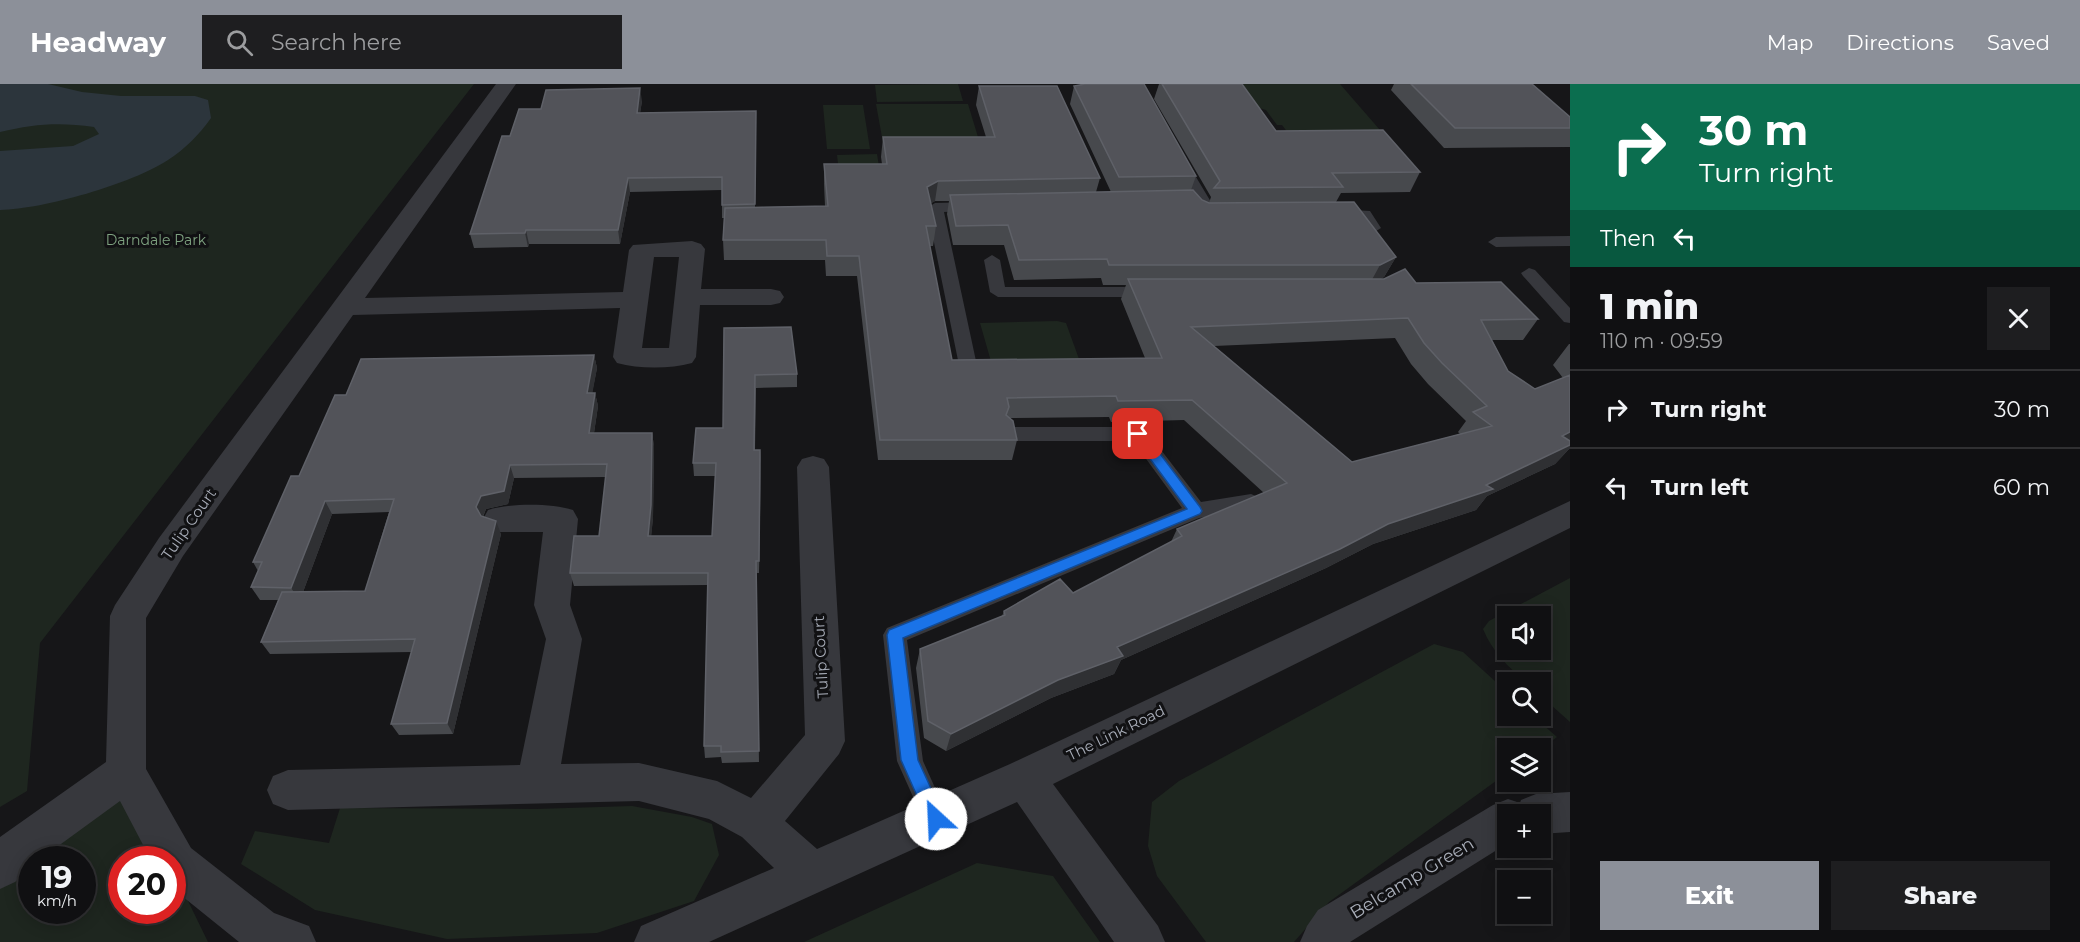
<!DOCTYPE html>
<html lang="en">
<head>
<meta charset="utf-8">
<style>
	:root { --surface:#101012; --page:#1e1e20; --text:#f1f3f6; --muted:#9c9d9f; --line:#303032; --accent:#8c9099 }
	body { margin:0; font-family:Montserrat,sans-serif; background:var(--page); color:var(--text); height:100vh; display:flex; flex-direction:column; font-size:22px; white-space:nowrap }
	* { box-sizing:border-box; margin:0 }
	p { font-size:20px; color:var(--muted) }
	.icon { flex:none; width:33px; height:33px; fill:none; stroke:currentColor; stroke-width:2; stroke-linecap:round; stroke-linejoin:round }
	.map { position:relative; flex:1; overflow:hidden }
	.panel { display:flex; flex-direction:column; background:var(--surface); width:510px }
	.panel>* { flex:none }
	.hud { background:#0b6e4f; color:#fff; overflow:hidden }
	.buttons { position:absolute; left:1497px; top:522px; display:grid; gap:12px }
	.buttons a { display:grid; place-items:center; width:54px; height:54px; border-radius:0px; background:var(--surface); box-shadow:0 3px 15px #0003,0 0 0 2px var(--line); font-size:30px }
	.speed { position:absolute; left:18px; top:762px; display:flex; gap:12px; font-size:30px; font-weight:700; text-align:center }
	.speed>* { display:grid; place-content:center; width:78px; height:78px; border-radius:50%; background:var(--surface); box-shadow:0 3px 15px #0003,0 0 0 2px var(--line); line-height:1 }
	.speed small { font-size:15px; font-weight:400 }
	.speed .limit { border:9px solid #d22; background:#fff; color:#111 }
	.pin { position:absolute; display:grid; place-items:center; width:51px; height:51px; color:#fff; margin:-26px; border-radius:12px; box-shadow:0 3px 9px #0006 }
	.me { position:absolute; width:66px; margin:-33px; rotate:335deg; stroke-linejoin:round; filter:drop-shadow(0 0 4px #0008) }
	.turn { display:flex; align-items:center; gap:21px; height:126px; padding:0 30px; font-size:27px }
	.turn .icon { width:78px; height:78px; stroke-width:2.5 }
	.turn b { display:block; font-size:42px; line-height:51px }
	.then { display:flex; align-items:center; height:57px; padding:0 30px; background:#0003; gap:12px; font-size:22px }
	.round { display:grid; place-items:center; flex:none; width:63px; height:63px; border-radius:0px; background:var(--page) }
	.head { display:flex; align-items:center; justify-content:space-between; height:102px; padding:0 30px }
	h1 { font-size:36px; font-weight:800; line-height:45px }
	.cta { display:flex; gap:12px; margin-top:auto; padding:12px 30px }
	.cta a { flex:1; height:69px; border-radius:0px; background:var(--accent); color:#fff; font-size:24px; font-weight:800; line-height:69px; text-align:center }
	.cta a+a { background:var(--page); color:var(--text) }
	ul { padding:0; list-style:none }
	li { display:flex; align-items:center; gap:18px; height:78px; padding:0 30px; border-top:2px solid var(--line) }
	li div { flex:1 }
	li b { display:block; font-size:22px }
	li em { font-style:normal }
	header { display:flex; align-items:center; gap:36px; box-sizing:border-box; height:84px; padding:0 30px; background:var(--accent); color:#fff }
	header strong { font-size:28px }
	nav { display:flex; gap:33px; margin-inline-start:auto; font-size:21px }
	.search { width:420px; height:54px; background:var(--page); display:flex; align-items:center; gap:15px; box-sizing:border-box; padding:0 21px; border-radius:0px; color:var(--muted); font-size:22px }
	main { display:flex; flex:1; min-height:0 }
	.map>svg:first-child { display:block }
	.green { fill:#1e261f; fill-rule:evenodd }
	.water { fill:#2c353c }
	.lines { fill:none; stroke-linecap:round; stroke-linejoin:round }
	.service { fill:#37383d; fill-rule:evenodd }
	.minor { fill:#37383d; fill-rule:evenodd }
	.wall { fill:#47494d; fill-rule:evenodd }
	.shaded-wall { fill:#2f3033 }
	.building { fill:#525359; stroke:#5f6168; stroke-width:1.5; fill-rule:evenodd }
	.route { fill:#1a73e8; stroke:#114b97; stroke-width:1.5 }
	.labels { text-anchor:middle; stroke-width:6; stroke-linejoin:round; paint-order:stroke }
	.far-park-label { font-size:14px; fill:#7fa381; stroke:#111113 }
	.street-label { font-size:15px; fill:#a8adb8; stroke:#111113 }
	.near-street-label { font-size:18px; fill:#a8adb8; stroke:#111113 }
</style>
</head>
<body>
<header>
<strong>Headway</strong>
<div class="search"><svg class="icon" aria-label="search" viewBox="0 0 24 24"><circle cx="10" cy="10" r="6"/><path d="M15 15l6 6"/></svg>Search here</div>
<nav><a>Map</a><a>Directions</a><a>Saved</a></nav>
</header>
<main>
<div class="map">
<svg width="1570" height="858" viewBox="0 0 1570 858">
	<rect width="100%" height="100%" fill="#161618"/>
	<!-- green -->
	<path class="green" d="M0,0H474L40,559L27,707L0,723Z
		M958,0L963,17L877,18L875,1Z
		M1227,0H1340L1393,61L1298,62L1282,41H1277L1266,26L1239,18Z
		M876,20H968L981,63L884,64Z
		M823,21H863L870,65H827Z
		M877,70L884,113L842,114L837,71Z
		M1057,237L1066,239L1083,286L994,288L980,239Z
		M1570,494V638L1541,612L1540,598H1526C1508,583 1492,567 1483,545L1489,537ZM1508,532H1540V566H1508Z
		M1434,560L1463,568L1507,608L1508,632H1533L1557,653L1541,665L1508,664L1507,689L1329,818L1294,858H1206L1157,792L1148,762L1152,718L1179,697Z
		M125,689L167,775L122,776V826H172L173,786L208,858H0V783ZM32,776H82V826H32Z
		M632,722L692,733L712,740L719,771L694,817L597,849L447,855L315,826L241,780L255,747L329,759L340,724L536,725Z
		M977,779L1053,792L1100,858H804Z"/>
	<!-- water -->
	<path class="water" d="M0,0H48L82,8L121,12H195L208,16L211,34C199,51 185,65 168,76C131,100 44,125 0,126V67L73,62L99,50L94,43C59,38 34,40 0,48Z"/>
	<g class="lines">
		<!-- service -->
		<path class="service" d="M1180,74L1187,78L1211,118L1208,121L1178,124L1170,119L1178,114H1193L1173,78Z
			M977,118L985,123L982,126L944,128L979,291L976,295H964L961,291L927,124L935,119Z
			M1336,125L1370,127L1381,144L1373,149L1368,147L1360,135L1331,133L1328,130L1331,127Z
			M1570,152V162L1496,163L1488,158L1496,153Z
			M992,171L1000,176L1005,203H1150L1158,208L1150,213H998L990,208L984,176Z
			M1529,184L1535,186L1570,224V239L1564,238L1523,192L1521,189Z
			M1013,343H1138L1145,345L1201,418L1251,410L1258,413L1261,418L1258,423L1251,426L1199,434L907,556L923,677L949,735L945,744L936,748L927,744L897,677L883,551L887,544L1182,424L1133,357H1013L1006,355L1003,350L1006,345Z"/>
		<!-- minor -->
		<path class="minor" d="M496,0H516L365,214L623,208L629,166L633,161L692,157L701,160L705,165L701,205H771L780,207L784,213L780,219L771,221H700L696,273L692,279C670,285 639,285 617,279L613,273L620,224L353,231L183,472L146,534V685L191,764L274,829L309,842L316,858H239L172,804V776H151L120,717L39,776H32V783L15,798L0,805V753L106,678L110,532L115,521L159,454ZM654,173H679L669,264H642Z
			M813,372L824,375L829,383L845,657L839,670L785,737L817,765L1010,680L1570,417V444L1053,700L1158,842L1165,858H1114L1017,718L709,858H634L641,842L774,784L742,753L709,735L639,717L288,726L273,720L267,706L273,692L288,686L520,681L546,555L534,521L543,448H500L488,444L483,435L488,426C510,419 551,419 573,426L578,435L570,521L582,555L561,680L639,679L717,697L751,714L805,651L797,383L802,375Z
			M1570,708V748L1540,750V730H1508V759L1350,858H1300L1307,842L1318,826L1493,721L1508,715L1520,719L1521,716L1536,710Z"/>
	</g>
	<!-- wall -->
	<path class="wall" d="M1159,0H1242L1276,47L1420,88L1410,108L1341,109L1336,118L1396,173L1384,193L1380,195L1416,199L1538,235L1523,256H1492L1508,287L1535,305L1563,294L1553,281L1569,260H1570V364L1555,380L1487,412L1476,426L1373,460L1326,484L1121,576L1114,590L1051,614L946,667L924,654L916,584L920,565L1002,532L1004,527L1073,509L1171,458L1177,445L1264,409L1184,336L1111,338L1109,333L1009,334L1017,356L1012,376H878L857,192H826L825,176H724L723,156L724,134H722V106L630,108L620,160H529L528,163L474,164L470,150L510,52L541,25L642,17L640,29L756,27L755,123L825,122L824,100V80H882L881,73L883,53H986L976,21L979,2L1100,94L1096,108H1111L1070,20L1074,2L1196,92L1191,106L1202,116L1209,119L1211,113L1154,15ZM935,117H949L947,130L953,161H1004L1014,196L1101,194L1103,201H1126L1121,215L1145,274L952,276L930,162H933L936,142L931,119ZM1395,254L1411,280L1428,300L1466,337L1458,348L1460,350L1352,378L1214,262Z
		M1394,0H1532L1570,33V63L1444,64L1391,6Z
		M724,244L797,290V303L756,304L755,366H760L761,379L759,489H756L759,678L722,679L721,673L705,674L704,662L708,501L574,502L570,489L599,452L606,393L514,394L508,420L486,425L483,433L501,450L453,650L399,651L391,640L412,568L270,570L261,558L278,516H260L251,503L258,487L253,478L299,392L594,271L597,284L592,309H595L598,322L594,349H652L654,362L653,434L651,452H712L715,392H694L693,379L723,344ZM389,428L365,507L303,508L332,430Z"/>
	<!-- shaded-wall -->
	<path class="shaded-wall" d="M640,4L642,17L638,42L637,29Z
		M628,94L630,108L620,160L618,146Z
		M938,97L935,117L925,123L927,103Z
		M526,146L529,160L528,163L525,149Z
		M1396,173L1384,193L1369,201L1380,181Z
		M594,271L597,284L590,322L587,309Z
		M595,309L598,322L592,362L589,349Z
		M1570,348V360L1562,352Z
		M652,349L654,362L653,434L650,465L648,452Z
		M1570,361V364L1555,380L1487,412L1476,426L1373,460L1326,484L1121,576L1114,590L1051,614L946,667L951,650L1117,563L1388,440Z
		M760,366L761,379L759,489V477Z
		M510,381L514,394L508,420L486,425L481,436L476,423L481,412Z
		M325,417L332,430L300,516L291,504Z
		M496,437L501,450L453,650L447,639Z"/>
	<!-- building -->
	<path class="building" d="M1085,0H1144L1196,92L1119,93L1074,2Z
		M1162,0H1242L1276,47L1383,46L1420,88L1332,89L1343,103L1214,104L1220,97Z
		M1411,0H1532L1570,33V44H1455Z
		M979,2H1057L1100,94L938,97L927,103L936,142H926L952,276L1162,274L1128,195H1384L1405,185L1416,199L1501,198L1538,235L1481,236L1508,287L1535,305L1570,291V348L1562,352L1570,357V361L1486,401L1493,405L1388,440L1340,465L1117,563L1123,572L1058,596L951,650L928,637L920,565L1005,531L1004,527L1060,495L1073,509L1182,452L1177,445L1287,399L1192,316L1118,317L1116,312L1007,314L1009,323L1006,331L1013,337L1017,356H880L859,172H827L826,156H723L725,124L828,122L824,80H887L883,53H995ZM1408,234L1424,259L1442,279L1487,322L1473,328L1492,342L1352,378L1191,243Z
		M640,4L637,29L756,27L755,120L722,121V93L628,94L618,146H526L525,149L470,150L502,52H510L519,25H541L546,6Z
		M1193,106L1202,116L1209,119L1354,118L1396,173L1380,181H1109L1107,175L1019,176L1008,141L956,142L950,111Z
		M791,243L797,290L755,291L754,366H760L759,477H756L759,667L721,668V662H704L708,489H570L574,452H599L607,380L510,381L504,407L481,412L476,423L481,432L496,437L447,639L391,640L415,555L261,558L282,508L365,507L394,415L325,417L291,504L251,503L262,478H253L291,392H299L335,311H346L361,275L594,271L587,309H595L589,349H652L651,421L648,452H712L716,379H693L696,344H723L724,244Z"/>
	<!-- route -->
	<path class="route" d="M1138,346L1143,347L1200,423L1202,427L1200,430L903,554L918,676L945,735L942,741L936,743L930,741L901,676L887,551L889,546L1187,425L1134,353L1132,350L1134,347Z"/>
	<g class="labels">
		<!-- far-park labels -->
		<g class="far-park-label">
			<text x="156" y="161">Darndale Park</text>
		</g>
		<!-- street labels -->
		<g class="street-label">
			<text transform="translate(189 440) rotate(-55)" y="5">Tulip Court</text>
			<text transform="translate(821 573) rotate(-93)" y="5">Tulip Court</text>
			<text transform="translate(1116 649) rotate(-26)" y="5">The Link Road</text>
		</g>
		<!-- near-street labels -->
		<g class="near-street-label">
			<text transform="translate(1412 794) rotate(-31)" y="6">Belcamp Green</text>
		</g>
	</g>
</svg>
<div class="buttons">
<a><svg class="icon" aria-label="sound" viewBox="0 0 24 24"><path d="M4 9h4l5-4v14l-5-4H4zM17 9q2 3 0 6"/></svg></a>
<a><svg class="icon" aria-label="search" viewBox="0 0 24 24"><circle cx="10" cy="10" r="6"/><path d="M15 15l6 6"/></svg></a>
<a><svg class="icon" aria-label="layers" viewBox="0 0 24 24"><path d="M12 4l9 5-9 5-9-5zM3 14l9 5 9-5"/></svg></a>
<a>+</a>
<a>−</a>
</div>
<div class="speed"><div>19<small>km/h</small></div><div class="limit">20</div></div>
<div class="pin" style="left:1138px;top:350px;background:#d93025"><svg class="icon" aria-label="arrive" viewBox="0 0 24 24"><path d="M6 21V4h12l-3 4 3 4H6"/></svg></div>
<svg class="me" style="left:936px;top:735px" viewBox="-20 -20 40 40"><circle r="19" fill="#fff"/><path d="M0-13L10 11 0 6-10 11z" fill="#1a73e8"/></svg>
</div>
<section class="panel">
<div class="hud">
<div class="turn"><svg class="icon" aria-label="right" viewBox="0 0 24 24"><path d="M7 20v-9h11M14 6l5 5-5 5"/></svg><div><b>30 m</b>Turn right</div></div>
<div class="then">Then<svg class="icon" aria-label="left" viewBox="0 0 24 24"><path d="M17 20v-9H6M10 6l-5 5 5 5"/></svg></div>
</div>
<div class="head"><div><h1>1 min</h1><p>110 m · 09:59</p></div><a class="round"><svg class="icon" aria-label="close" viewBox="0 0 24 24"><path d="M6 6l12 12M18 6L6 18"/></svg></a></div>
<ul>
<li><svg class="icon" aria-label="right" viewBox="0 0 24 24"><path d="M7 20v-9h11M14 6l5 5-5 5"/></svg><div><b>Turn right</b></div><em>30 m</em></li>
<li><svg class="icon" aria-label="left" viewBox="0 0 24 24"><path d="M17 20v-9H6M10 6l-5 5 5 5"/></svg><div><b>Turn left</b></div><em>60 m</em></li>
</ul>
<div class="cta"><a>Exit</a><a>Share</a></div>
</section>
</main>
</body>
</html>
